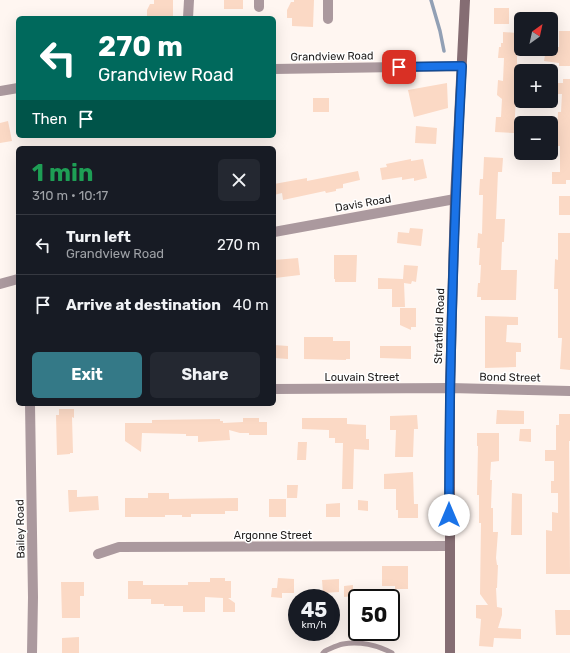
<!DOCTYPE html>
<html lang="en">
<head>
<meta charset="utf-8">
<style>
	:root { --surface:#171b24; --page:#242831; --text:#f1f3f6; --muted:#9ea1a6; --line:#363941; --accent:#347987 }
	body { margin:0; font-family:Rubik,sans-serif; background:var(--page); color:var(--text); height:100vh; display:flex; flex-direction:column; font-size:15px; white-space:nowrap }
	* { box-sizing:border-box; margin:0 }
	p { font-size:13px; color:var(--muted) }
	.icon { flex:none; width:22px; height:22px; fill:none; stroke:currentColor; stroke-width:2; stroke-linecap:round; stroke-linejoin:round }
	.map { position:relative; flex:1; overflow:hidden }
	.drawer { position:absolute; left:16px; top:146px; width:260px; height:260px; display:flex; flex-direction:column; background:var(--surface); border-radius:6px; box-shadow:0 4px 16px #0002 }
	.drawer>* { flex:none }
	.top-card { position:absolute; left:16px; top:16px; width:260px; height:122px; border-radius:6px; box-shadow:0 4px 16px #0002; background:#00695c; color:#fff; overflow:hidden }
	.needle { width:26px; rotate:33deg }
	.buttons { position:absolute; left:514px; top:12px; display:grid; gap:8px }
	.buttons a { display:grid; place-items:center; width:44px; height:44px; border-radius:6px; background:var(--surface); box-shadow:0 4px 16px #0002; font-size:20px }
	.speed { position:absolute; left:288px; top:589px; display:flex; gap:8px; font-size:20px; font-weight:700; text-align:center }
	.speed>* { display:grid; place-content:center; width:52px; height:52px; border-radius:50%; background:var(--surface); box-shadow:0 4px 16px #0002; line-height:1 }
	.speed small { font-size:10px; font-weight:400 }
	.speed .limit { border:2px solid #111; border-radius:6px; background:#fff; color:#111 }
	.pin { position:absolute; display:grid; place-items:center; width:34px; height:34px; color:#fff; margin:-17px; border-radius:8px; box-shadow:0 2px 6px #0006 }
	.me { position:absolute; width:44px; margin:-22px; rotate:0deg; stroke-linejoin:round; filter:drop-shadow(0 0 3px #0008) }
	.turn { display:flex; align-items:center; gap:14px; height:84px; padding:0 16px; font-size:18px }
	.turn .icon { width:52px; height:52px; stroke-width:2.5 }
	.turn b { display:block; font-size:28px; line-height:34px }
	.then { display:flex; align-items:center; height:38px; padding:0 16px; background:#0003; gap:8px; font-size:15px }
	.round { display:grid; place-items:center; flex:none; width:42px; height:42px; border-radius:6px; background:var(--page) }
	.overview { display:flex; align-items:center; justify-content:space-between; height:68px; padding:0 16px }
	h1 { font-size:24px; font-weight:700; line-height:30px; color:#1e9e55 }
	.cta { display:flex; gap:8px; margin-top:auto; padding:8px 16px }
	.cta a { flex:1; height:46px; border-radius:6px; background:var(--accent); color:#fff; font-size:16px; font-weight:700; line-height:46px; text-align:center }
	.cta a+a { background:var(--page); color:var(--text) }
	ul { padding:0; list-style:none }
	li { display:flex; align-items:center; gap:12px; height:60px; padding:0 16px; border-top:1px solid var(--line) }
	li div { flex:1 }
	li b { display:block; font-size:15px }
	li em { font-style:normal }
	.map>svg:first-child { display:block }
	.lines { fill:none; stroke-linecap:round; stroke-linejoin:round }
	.stream { stroke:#92a0b5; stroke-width:3.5 }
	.building { fill:#fbd9c5 }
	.lane { stroke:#ab999e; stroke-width:5 }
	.street { stroke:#ab999e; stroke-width:10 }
	.secondary { stroke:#856d73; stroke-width:10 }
	.route-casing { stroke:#114b97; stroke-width:10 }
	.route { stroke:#1a73e8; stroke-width:7 }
	.labels { text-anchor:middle; stroke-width:3; stroke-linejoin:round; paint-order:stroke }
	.street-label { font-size:11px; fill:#1f1c1b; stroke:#fff }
</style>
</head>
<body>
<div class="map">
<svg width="570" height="653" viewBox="0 0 570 653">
	<rect width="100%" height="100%" fill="#fff6f1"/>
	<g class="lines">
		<!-- stream -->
		<path class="stream" d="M431,0L440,31L444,51"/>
	</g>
	<!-- building -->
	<path class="building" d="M154,0H173V18H147V10L150,4H154Z
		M224,0H243V9H224Z
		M294,0H314L313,27L292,26V18H287V10L291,2H294Z
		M494,8H509V24H494Z
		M559,31H570V66H559V63L544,61L546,49H551V47H559Z
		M503,32L517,33V79L514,133L495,132L496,117H501L502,99L497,95L498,80L503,81L504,58H498L499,47H501V43H503Z
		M563,79H570V180H566V184H552V172H560V146H558L557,133L558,112H561L562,94H557V83H563Z
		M447,83L448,108L414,117L408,90Z
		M313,98H329V112H313Z
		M8,121L12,141L0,143V123Z
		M416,126L437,128L436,144L415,143Z
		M484,157L503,158L502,172H498L496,219H505L504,242H502L501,270H517L516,300H481V297H477L478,283H480L481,265H479L480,248H477L478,233L482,234L483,195H479L480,179H483Z
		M411,159V161L423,159L427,178L414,181V178L402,180V177L382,180L380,168L387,167L386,164Z
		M358,171L360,180L343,184V188L336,189V191L326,193L325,191L283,200L282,193L274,195V184L307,178V181Z
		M559,196H570V215H559Z
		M410,228L423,229L421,246L397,243L398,232L409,233Z
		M558,233H570V370L560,369L562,338H558V289H554L555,259L558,260Z
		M334,255H357L356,282H335V279H334Z
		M298,258L300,275L275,278L274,260Z
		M404,265L418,266L416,282L412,281L411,284L404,283L405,307H392V289H378V278L403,279Z
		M400,308H416V327H411V330L400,325Z
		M485,316L518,317V325H507L506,342L521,343V352H516V367L485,368Z
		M304,337H333V341H350V359H346V360L304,359Z
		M274,345L288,346V359L274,358Z
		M380,346H411V359L380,358Z
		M59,409H74V418L72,417L73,453H70V454L57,455L56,415H59Z
		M497,410L524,411V424H496Z
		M559,414H570V441H569L570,574H546V530L552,531V512L558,513V493H551V481H554V461H545V450H556V425H559Z
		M417,415L418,429H414L413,457H395L396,430H390V416Z
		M243,418H259V422H267V435H249V433H240L229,430L230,440L198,442V436H186V434L142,433L141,452L125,441V423H152V420L220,419V421H223V423L243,422Z
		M302,418H347V424L366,425V439H369V450L354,449L353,489H342L343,443H335V438H329V430L302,429Z
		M520,429H531V442L519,441Z
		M477,433H499V461L491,462L490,480H492L491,508H493V532H498L496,558L497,565H498L497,588H496L497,607L502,608V615L498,628L521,629V639L494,638L493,647L479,646L481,619L476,618V605H488L480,594L481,523H479V495H477L478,446H477Z
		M298,442H307L306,460H297Z
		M413,472L414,504H418V518H398V510H396V489H384V474Z
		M287,485H298L297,498H287Z
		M68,490H77V497L98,496L99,510L69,512Z
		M148,493H169V499L238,498V511H225V514H191V517H182V515H165V517H125V498H148Z
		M512,493L522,494V535H511Z
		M269,499H286V517H269Z
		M358,500L368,501V511L358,510Z
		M340,503V517H326V504Z
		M382,566H408V589H395V586H382Z
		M210,578H225V581H231V598H228L235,603V612H223V598L205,597V612H183V606H164V604H151V599H128V581H143V585H188V582H210Z
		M278,578L294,579V593H282V598L271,597L272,588H277Z
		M339,579V592L323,593L322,580Z
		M61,582H84V596H80V618H62Z
		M353,585V596L344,597V586Z
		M555,610H570V635H556Z
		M79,637V653H62V638Z"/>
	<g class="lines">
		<!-- lane -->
		<path class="lane" d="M323,653L325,651C330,649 337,645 343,644C359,641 378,645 392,653"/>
		<!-- street -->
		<path class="street" d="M259,7V0
			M188,18L189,0
			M328,19V0
			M274,69L462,66
			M0,91L18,88
			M274,232L455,199
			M0,284L18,279
			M274,389L450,388L570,391
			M30,404L33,597L32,653
			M98,554L119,547L449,546"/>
		<!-- secondary -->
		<path class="secondary" d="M450,653V388L455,199L465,0"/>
	</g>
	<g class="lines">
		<defs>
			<path id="route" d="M399,67L462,66C454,216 449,365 449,515"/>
		</defs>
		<!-- route casing -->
		<use href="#route" class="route-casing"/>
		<!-- route -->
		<use href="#route" class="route"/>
	</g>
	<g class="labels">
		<!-- street labels -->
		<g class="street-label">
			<text transform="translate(332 56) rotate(-1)" y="4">Grandview Road</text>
			<text transform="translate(363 203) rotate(-10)" y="4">Davis Road</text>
			<text transform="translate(439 326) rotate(-88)" y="4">Stratfield Road</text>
			<text x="362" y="381">Louvain Street</text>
			<text transform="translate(510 377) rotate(1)" y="4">Bond Street</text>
			<text transform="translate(20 529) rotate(-91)" y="4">Bailey Road</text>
			<text x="273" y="539">Argonne Street</text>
		</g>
	</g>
</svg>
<div class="buttons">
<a><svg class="needle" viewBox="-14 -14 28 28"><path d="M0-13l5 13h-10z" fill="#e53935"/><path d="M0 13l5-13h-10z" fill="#9ea1a6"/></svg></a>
<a>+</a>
<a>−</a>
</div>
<div class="speed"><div>45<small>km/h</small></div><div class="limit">50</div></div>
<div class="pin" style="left:399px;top:67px;background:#d93025"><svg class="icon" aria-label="arrive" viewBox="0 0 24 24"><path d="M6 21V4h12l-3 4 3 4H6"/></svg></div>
<svg class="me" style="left:449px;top:515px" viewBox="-20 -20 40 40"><circle r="19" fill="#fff"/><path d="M0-13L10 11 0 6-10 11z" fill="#1a73e8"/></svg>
<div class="top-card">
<div class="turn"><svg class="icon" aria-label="left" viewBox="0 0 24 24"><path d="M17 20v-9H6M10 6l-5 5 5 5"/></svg><div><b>270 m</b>Grandview Road</div></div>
<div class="then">Then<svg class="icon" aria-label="arrive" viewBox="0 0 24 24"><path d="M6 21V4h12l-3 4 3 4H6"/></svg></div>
</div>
<section class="drawer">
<div class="overview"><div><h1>1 min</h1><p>310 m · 10:17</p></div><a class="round"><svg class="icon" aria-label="close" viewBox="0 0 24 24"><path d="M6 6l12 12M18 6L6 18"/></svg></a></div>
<ul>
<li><svg class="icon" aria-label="left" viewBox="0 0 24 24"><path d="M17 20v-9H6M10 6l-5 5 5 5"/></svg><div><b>Turn left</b><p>Grandview Road</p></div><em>270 m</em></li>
<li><svg class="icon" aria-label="arrive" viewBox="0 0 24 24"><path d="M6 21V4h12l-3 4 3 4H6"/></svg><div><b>Arrive at destination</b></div><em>40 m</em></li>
</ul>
<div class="cta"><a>Exit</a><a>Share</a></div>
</section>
</div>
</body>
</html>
